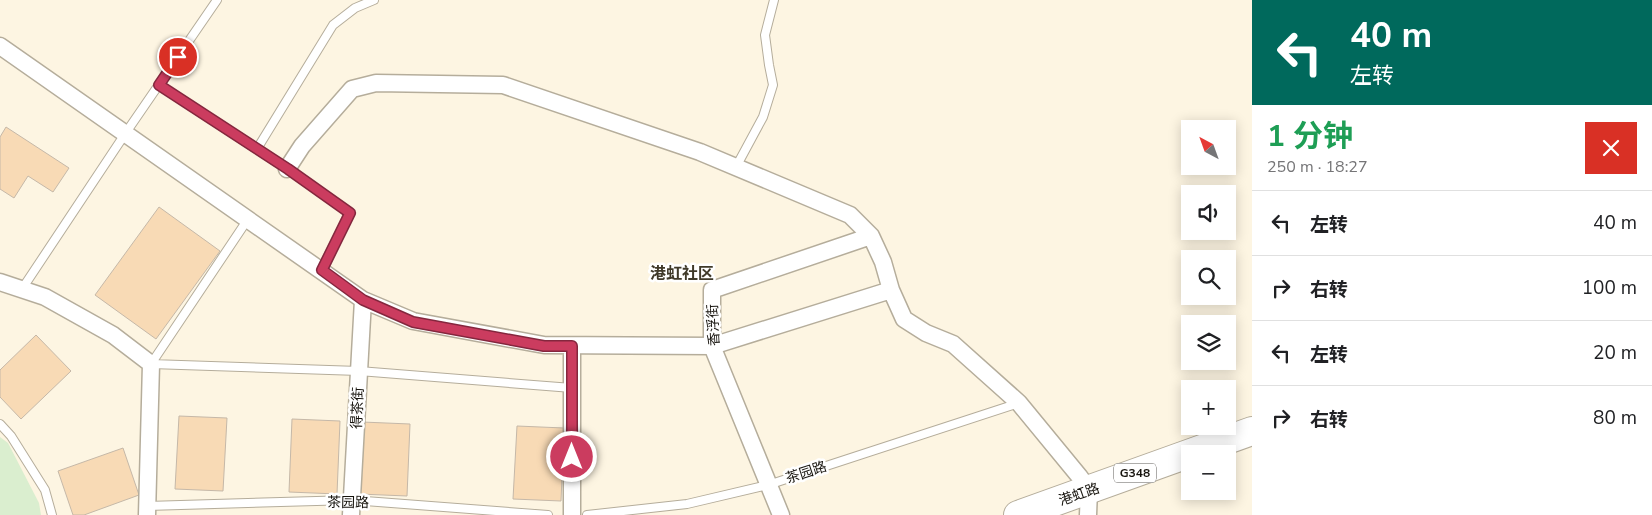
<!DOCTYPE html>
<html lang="zh">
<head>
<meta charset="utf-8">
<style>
	:root { --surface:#fff; --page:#f2f2f2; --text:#202124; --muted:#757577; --line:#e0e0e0 }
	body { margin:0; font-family:"Nunito Sans","Noto Sans SC",sans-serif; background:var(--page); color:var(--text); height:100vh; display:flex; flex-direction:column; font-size:19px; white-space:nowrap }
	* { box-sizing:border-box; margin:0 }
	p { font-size:16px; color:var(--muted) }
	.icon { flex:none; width:28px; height:28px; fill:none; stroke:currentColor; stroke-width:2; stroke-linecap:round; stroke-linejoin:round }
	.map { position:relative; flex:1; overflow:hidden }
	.sheet { display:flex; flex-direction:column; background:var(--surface); width:400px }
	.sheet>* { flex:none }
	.hud { background:#00695c; color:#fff; overflow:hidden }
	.needle { width:32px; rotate:319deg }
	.buttons { position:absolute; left:1181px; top:120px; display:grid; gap:10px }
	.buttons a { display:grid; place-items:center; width:55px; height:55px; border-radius:0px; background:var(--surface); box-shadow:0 2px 12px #0003; font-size:25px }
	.pin { position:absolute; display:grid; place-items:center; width:42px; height:42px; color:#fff; margin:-21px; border:2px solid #fff; border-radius:50%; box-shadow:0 1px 5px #0007 }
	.me { position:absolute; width:55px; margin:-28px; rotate:0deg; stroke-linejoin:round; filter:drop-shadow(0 0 4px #0008) }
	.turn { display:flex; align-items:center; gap:18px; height:105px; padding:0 15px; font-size:22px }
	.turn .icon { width:65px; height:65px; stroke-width:2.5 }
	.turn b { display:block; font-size:35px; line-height:42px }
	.round { display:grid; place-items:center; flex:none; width:52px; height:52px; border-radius:0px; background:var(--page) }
	.summary { display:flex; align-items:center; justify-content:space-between; height:85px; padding:0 15px }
	h1 { font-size:30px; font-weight:700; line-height:38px; color:#1e9e55 }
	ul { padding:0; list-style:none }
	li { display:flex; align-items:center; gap:15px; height:65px; padding:0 15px; border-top:1px solid var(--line) }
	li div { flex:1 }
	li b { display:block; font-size:19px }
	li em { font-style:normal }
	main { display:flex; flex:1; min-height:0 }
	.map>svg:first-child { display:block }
	.green { fill:#daeecf }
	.building { fill:#f8dab5; stroke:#c5b8a8 }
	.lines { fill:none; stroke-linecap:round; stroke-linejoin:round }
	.lane-casing { stroke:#b5ad9b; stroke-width:10 }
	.street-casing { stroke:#b5ad9b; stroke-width:19 }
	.highway-casing { stroke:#b5ad9b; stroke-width:30 }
	.lane { stroke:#fff; stroke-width:8 }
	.street { stroke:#fff; stroke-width:16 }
	.highway { stroke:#fff; stroke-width:28 }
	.route-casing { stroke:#84273e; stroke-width:12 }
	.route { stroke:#cb3c5f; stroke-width:9 }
	.labels { text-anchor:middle; stroke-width:5; stroke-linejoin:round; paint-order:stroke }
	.shield { fill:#fff; stroke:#5c5a56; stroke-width:1 }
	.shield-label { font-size:12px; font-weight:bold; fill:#16130d }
	.street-label { font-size:14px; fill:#16130d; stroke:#fff }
	.quarter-label { font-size:16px; font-weight:bold; fill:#3f3929; stroke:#fff }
</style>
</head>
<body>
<main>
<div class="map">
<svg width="1252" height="515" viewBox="0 0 1252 515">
	<rect width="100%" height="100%" fill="#fdf5e2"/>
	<!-- green -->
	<path class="green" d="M0,437L8,443L39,503L41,515H0Z"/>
	<!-- building -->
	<path class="building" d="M6,127L69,168L53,192L28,176L14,198L0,189V137Z
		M159,207L220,251L156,339L95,295Z
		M36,335L71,371L21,419L0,397V370Z
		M179,416L227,418L223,491L175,489Z
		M292,419L340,421L337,494L289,492Z
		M362,422L410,424L407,496L359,494Z
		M517,426L564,428L561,501L513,499Z
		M123,448L139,495L84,515H73L58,471Z"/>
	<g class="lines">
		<defs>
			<path id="lane" d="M159,85L287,169L350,213L321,270
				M257,149L333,25L355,8L374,0
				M736,167L763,117L773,85L769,65L765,35L774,0
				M22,289L125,134L217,0
				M151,364L359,371L572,388
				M151,364L248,219
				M0,424L11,436L45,490L52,515
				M147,506L352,500L548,515
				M587,515L687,504L768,485L1019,403"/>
			<path id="street" d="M0,46L363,300L413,321L544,345L712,346L891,290L904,319L926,333L953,344L1019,403L1079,476L1089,490L1088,515
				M287,169L302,146L352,89L376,83L503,85L700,152L850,215L871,236L883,262L891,290
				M0,282L45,297L113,335L151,364L147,515
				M351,515L363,300
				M572,515V346
				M781,515L712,346V290L871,236"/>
			<path id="highway" d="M1018,515L1252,431"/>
		</defs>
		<!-- lane casing -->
		<use href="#lane" class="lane-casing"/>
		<!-- street casing -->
		<use href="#street" class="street-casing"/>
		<!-- highway casing -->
		<use href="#highway" class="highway-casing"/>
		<!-- lane -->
		<use href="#lane" class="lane"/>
		<!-- street -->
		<use href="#street" class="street"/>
		<!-- highway -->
		<use href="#highway" class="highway"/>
	</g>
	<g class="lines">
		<defs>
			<path id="route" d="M178,57L159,85L288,169L350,213L322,270L363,300L413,322L544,346H572V457"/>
		</defs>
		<!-- route casing -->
		<use href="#route" class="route-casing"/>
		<!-- route -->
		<use href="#route" class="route"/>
	</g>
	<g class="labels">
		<!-- shield labels -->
		<rect class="shield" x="1114" y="463.5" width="42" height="19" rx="4"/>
		<g class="shield-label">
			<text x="1135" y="477">G348</text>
		</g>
		<!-- street labels -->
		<g class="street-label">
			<text transform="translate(713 325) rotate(-93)" y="5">香浮街</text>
			<text transform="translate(357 408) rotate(-87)" y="5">得茶街</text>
			<text transform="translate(806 472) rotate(-18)" y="5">茶园路</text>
			<text transform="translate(1079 494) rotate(-19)" y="5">港虹路</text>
			<text transform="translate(348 502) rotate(1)" y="5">茶园路</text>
		</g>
		<!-- quarter labels -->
		<g class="quarter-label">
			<text x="682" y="279">港虹社区</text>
		</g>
	</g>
</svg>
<div class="buttons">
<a><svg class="needle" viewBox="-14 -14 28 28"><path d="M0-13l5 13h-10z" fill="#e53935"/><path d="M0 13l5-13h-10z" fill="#757577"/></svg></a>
<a><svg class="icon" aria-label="sound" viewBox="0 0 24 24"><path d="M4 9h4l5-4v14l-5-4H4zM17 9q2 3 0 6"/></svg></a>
<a><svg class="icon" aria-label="search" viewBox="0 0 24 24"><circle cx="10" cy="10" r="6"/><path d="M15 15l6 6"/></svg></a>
<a><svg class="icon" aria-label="layers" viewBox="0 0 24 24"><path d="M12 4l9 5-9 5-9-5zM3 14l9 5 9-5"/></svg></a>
<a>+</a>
<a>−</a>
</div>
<div class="pin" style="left:178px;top:57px;background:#d93025"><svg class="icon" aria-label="arrive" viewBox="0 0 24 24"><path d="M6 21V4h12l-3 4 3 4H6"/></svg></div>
<svg class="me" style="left:572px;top:457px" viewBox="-20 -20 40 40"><circle r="17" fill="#cb3c5f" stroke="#fff" stroke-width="3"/><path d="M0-11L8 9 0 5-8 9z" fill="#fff"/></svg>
</div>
<section class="sheet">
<div class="hud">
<div class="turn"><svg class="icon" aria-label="left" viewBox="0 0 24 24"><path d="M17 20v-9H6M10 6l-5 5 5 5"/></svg><div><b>40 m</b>左转</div></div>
</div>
<div class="summary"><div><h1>1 分钟</h1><p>250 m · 18:27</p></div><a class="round" style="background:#d93025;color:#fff"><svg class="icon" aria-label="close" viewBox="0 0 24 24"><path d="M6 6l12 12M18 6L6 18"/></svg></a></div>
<ul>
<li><svg class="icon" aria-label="left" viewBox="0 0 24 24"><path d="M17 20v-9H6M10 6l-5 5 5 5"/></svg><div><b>左转</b></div><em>40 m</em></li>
<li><svg class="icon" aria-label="right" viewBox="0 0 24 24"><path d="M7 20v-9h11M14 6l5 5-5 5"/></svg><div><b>右转</b></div><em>100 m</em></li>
<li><svg class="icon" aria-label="left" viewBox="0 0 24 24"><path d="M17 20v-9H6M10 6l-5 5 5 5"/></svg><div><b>左转</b></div><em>20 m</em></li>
<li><svg class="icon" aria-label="right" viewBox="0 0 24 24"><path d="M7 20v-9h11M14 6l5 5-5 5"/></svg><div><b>右转</b></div><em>80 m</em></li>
</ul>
</section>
</main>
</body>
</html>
